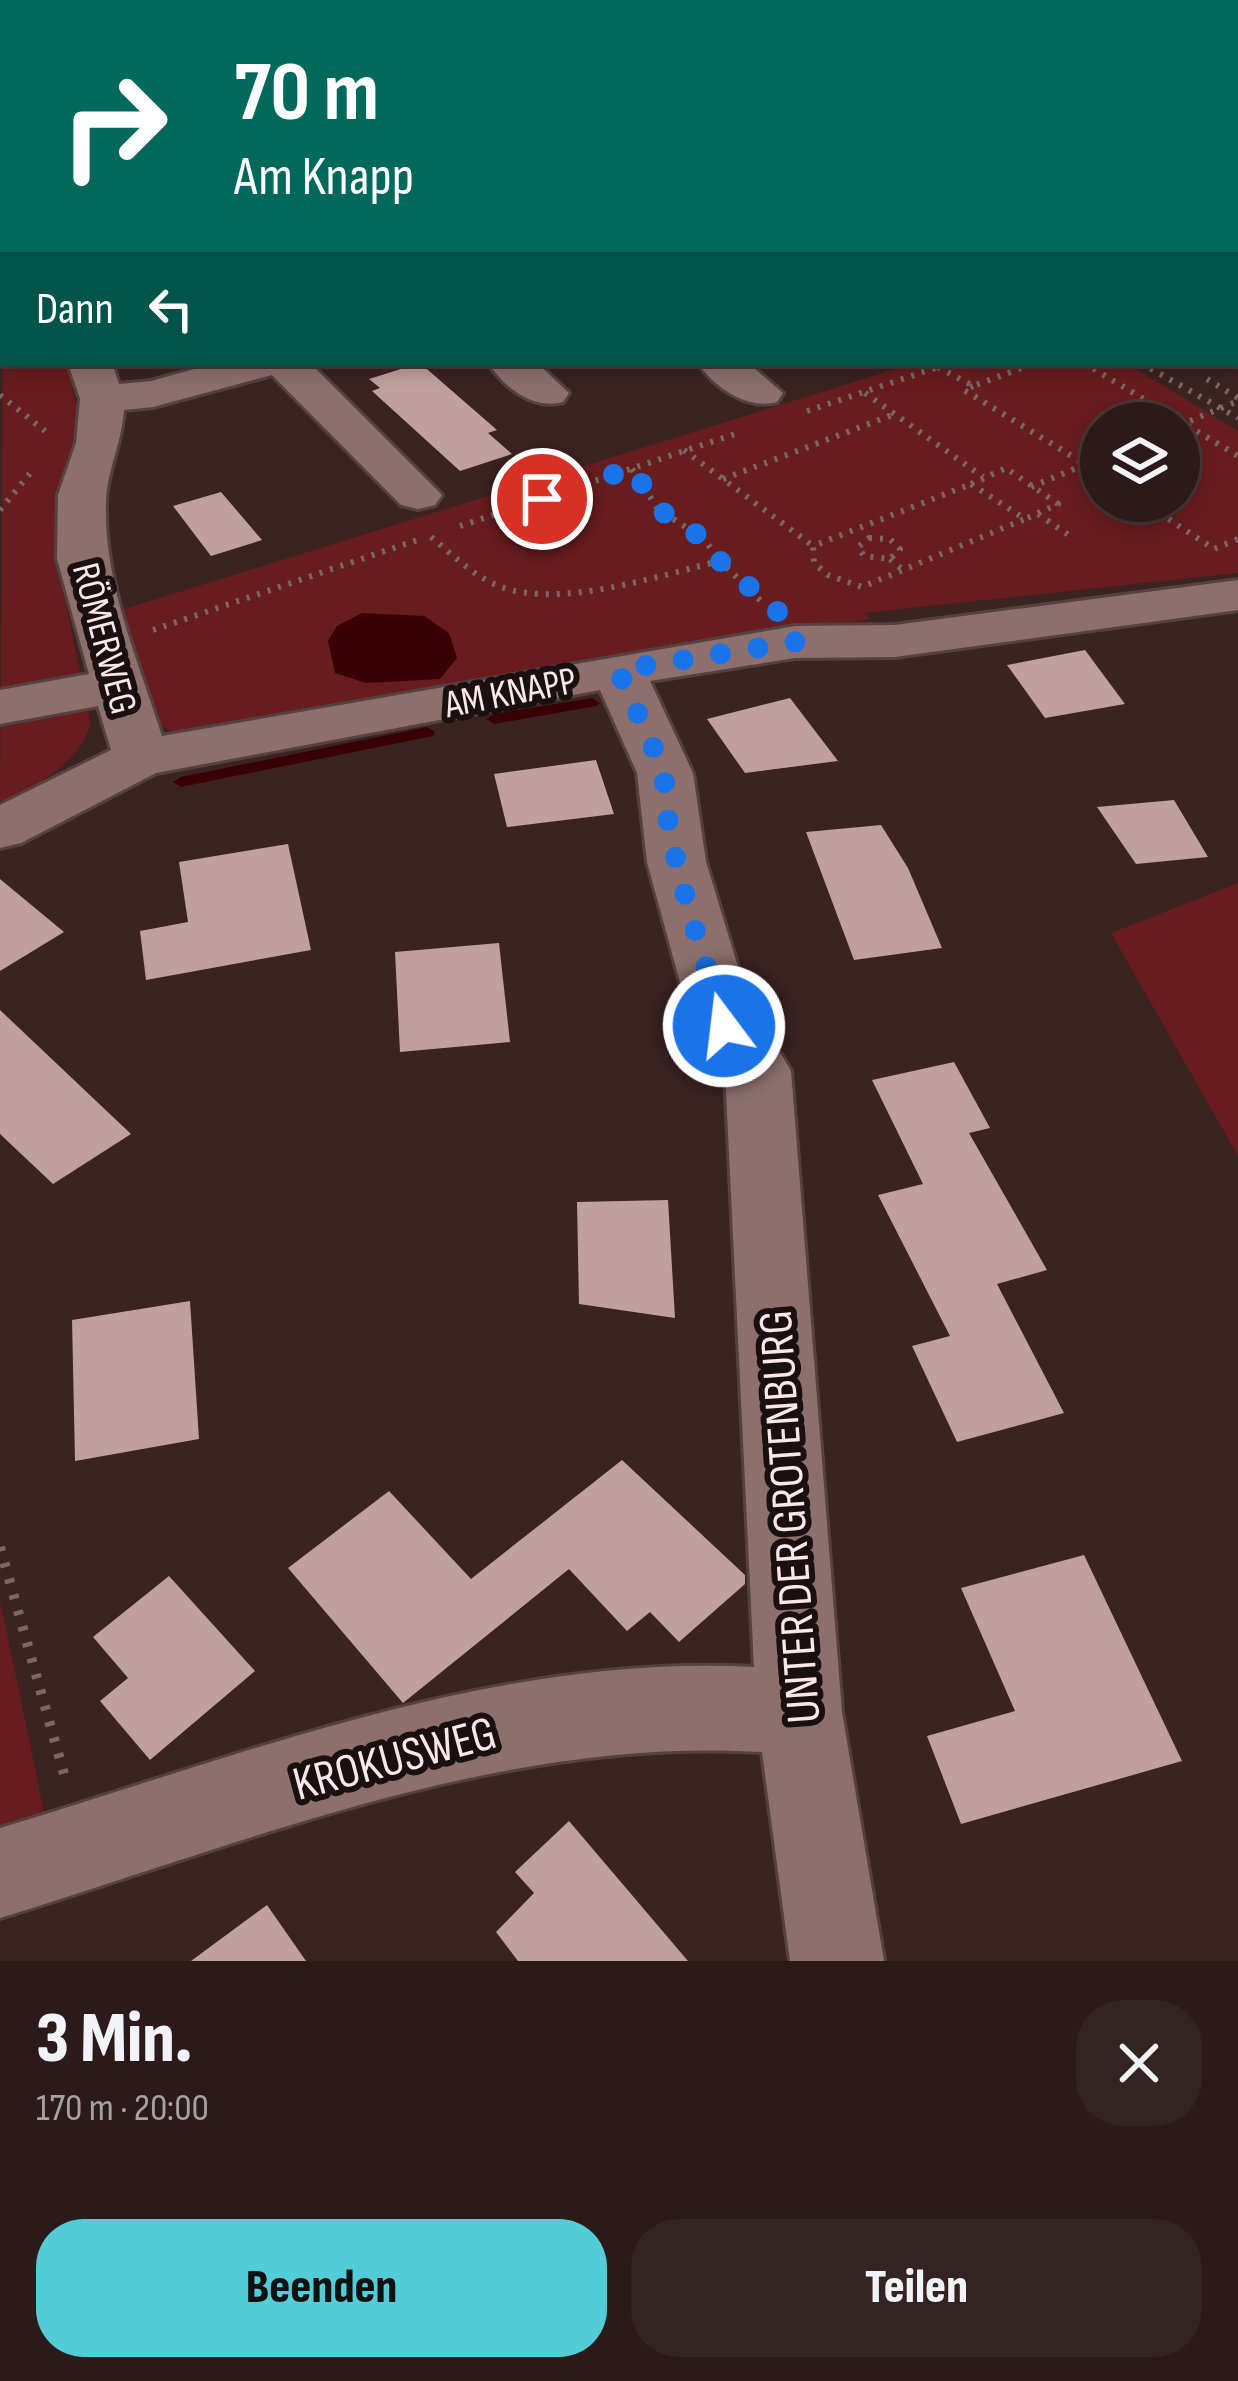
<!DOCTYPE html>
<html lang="de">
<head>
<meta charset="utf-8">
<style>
	:root { --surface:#2c1a1a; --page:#342323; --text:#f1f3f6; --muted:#a6a1a2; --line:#483839; --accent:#52ccd6 }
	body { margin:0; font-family:"Sofia Sans Condensed",sans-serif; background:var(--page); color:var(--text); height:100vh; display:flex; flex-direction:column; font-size:45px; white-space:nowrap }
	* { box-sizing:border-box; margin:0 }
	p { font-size:39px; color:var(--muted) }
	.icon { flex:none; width:66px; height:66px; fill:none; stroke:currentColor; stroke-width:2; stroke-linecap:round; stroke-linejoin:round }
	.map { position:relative; height:1961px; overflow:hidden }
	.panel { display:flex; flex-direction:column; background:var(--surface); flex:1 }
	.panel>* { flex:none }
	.top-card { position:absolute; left:0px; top:0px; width:1239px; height:366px; box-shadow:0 6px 18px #0003,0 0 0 3px var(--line); background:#00695c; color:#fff; overflow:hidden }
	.controls { position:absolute; left:1080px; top:402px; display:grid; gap:24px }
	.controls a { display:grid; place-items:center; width:120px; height:120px; border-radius:50%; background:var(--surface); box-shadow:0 6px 18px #0003,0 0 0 3px var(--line); font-size:60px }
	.pin { position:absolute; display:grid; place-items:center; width:102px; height:102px; color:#fff; margin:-51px; border:6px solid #fff; border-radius:50%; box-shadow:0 3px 12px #0007 }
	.me { position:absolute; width:132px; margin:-66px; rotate:345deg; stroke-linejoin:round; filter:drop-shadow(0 0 9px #0008) }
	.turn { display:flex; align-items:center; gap:42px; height:252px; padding:0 36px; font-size:54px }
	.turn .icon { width:156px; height:156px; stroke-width:2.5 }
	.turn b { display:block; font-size:84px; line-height:102px }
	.then { display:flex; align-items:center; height:114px; padding:0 36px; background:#0003; gap:24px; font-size:45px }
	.round { display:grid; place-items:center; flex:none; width:126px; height:126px; border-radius:48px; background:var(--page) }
	.head { display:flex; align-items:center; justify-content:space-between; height:204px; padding:0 36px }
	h1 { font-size:72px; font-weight:800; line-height:90px }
	.cta { display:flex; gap:24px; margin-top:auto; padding:24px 36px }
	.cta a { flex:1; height:138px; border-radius:48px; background:var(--accent); color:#111; font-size:48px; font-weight:800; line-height:138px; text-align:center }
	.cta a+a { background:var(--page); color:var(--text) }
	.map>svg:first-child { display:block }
	.green { fill:#671c1e; fill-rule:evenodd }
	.water { fill:#390003 }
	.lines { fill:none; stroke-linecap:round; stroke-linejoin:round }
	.stream { fill:#390003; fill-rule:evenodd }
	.building { fill:#bfa09e }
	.minor-casing { stroke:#554140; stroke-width:6 }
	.path-far1 { stroke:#7d6766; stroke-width:6; stroke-dasharray:3 8; stroke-linecap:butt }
	.path { stroke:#7d6766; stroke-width:10; stroke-dasharray:4.5 12; stroke-linecap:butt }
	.minor { fill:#8d706e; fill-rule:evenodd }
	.route { stroke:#1a73e8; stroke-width:21; stroke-dasharray:0 37.8 }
	.labels { text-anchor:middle; stroke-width:12; stroke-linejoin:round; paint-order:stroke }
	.street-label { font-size:39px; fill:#f9e8e7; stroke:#1a100f }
	.near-street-label { font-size:48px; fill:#f9e8e7; stroke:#1a100f }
</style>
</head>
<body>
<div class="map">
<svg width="1238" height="1961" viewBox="0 0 1238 1961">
	<rect width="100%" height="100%" fill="#3b2322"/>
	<!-- green -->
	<path class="green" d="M3,339V363H67L80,422L55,529V549L91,725C74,767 40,784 0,802Z
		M915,363H1126L1238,431V573L864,613L870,619L201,735L172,732L157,723L118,611ZM1101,423H1179V501H1101Z
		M1238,883V1156L1111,933Z
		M0,1600L50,1840L0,1854Z"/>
	<!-- water -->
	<path class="water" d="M362,613L424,616L449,633L457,658L440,679L366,683L335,673L328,641L337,626Z"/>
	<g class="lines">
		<!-- stream -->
		<path class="stream" d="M592,698L600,703L597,706L494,724L486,719L494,714Z
			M427,727L435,732L433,736L181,787L173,782L181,777Z"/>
	</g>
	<!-- building -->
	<path class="building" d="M420,363L497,430L488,433L512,454L460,471L372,391L380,388L369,379Z
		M221,492L262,540L211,556L173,506Z
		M1085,650L1125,704L1045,718L1007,665Z
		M790,698L838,761L745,773L707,719Z
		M596,760L614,814L507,827L494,774Z
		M1174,800L1208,857L1136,864L1097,807Z
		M881,825L908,868L942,948L854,960L806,832Z
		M288,844L311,950L146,980L140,931L188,922L179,862Z
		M0,879L64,932L0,971Z
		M499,943L510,1042L400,1052L395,952Z
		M0,1010L131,1134L53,1184L0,1134Z
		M954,1062L990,1128L969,1133L1047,1270L997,1284L1064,1413L957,1442L912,1346L950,1336L878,1195L923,1184L872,1080Z
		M668,1200L675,1318L579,1304L577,1202Z
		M190,1301L199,1439L75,1461L72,1320Z
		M622,1460L745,1575V1584L679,1642L650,1612L627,1631L569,1569L403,1703L288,1568L389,1491L471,1579Z
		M1084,1555L1182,1761L961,1824L927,1736L1015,1711L961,1588Z
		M169,1576L255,1671L150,1760L100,1701L128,1678L93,1637Z
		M569,1821L688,1961H518L496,1932L534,1893L515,1872Z
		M267,1905L306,1961H191Z"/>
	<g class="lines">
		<defs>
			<path id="minor" d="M397,0H435L437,3H399Z
				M964,0H1008L1009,1L962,3Z
				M3,89V111L0,112V90Z
				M0,146H3V168H0Z
				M1236,162H1238V185H1236Z
				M1236,242H1238V267H1236Z
				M68,363H112L119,384L151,381L216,363H310L442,495L435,505L418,509L401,505L272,375L153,407L124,410C122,442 107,471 106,501C103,582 138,660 162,736L795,626L895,625L1238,580V610L895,657L795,658L650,681L693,773L706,862L756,1026L747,1043L724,1050L701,1043L692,1026L647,862L637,773L600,690L156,773L21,843L0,848V805L111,750L98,706L0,724V690L89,674L57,559L58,495L76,443L80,399Z
				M488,363H537L569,393L563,402C533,410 505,388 488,363Z
				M698,363H748L783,393L777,402C747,410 715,388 698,363Z
				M758,1046L781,1054L791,1071L842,1712L884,1961H790L762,1752C501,1736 245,1843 0,1918V1828C243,1755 498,1653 754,1667L725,1071L735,1054Z"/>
		</defs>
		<!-- minor casing -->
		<use href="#minor" class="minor-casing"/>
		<!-- path-far1 -->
		<path class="path-far1" d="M1084,363L1238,456
			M1141,363L1238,418
			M938,367L973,386L1035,363
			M1207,379L1238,398
			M973,386L964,390L1101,474
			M865,393L983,477
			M0,395L45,431
			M807,411L950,363
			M1180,425L1238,401
			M684,450L813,546
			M632,469L658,509L704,539L720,561
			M723,479L892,415
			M971,484L1025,519L862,587L828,575L814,563L813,546Z
			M971,484L1006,468L1058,504L1025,519
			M1031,487L1101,458
			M1141,501L1214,549L1238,539
			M0,510L32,471
			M1038,514L1073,538
			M460,526L741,432
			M431,537C452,554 473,576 499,586C559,610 660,575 720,561L763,603
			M869,538L890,539L900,549L890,559L864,556L858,547Z
			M890,559L903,570
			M153,630L417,540"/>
		<!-- path -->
		<path class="path" d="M0,1547L66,1781"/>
		<!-- minor -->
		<use href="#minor" class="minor"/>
	</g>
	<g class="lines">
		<!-- route -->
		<path class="route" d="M542,499L632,468L658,509L704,539L720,561L794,626L795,642L618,670L665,773C659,830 707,965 724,1026"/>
	</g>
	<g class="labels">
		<!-- street labels -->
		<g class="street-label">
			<text transform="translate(106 638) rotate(75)" y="14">RÖMERWEG</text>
			<text transform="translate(510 691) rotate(-11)" y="14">AM KNAPP</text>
		</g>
		<!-- near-street labels -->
		<g class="near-street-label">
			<text transform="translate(788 1517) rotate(-94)" y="17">UNTER DER GROTENBURG</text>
			<text transform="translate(394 1757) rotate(-15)" y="17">KROKUSWEG</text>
		</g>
	</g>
</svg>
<div class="controls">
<a><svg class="icon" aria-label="layers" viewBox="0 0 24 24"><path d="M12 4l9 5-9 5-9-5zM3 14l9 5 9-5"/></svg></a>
</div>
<div class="pin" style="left:542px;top:499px;background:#d93025"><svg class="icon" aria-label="arrive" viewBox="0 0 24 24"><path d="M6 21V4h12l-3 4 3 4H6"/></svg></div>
<svg class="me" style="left:724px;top:1026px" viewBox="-20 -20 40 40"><circle r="17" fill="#1a73e8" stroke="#fff" stroke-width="3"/><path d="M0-11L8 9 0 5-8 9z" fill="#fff"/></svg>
<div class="top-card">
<div class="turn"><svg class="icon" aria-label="right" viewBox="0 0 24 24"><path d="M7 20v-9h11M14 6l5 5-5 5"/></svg><div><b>70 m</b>Am Knapp</div></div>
<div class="then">Dann<svg class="icon" aria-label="left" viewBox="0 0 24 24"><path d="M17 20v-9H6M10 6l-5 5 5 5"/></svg></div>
</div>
</div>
<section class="panel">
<div class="head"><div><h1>3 Min.</h1><p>170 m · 20:00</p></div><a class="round"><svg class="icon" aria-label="close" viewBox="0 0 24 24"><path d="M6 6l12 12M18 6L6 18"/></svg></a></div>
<div class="cta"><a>Beenden</a><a>Teilen</a></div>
</section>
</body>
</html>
